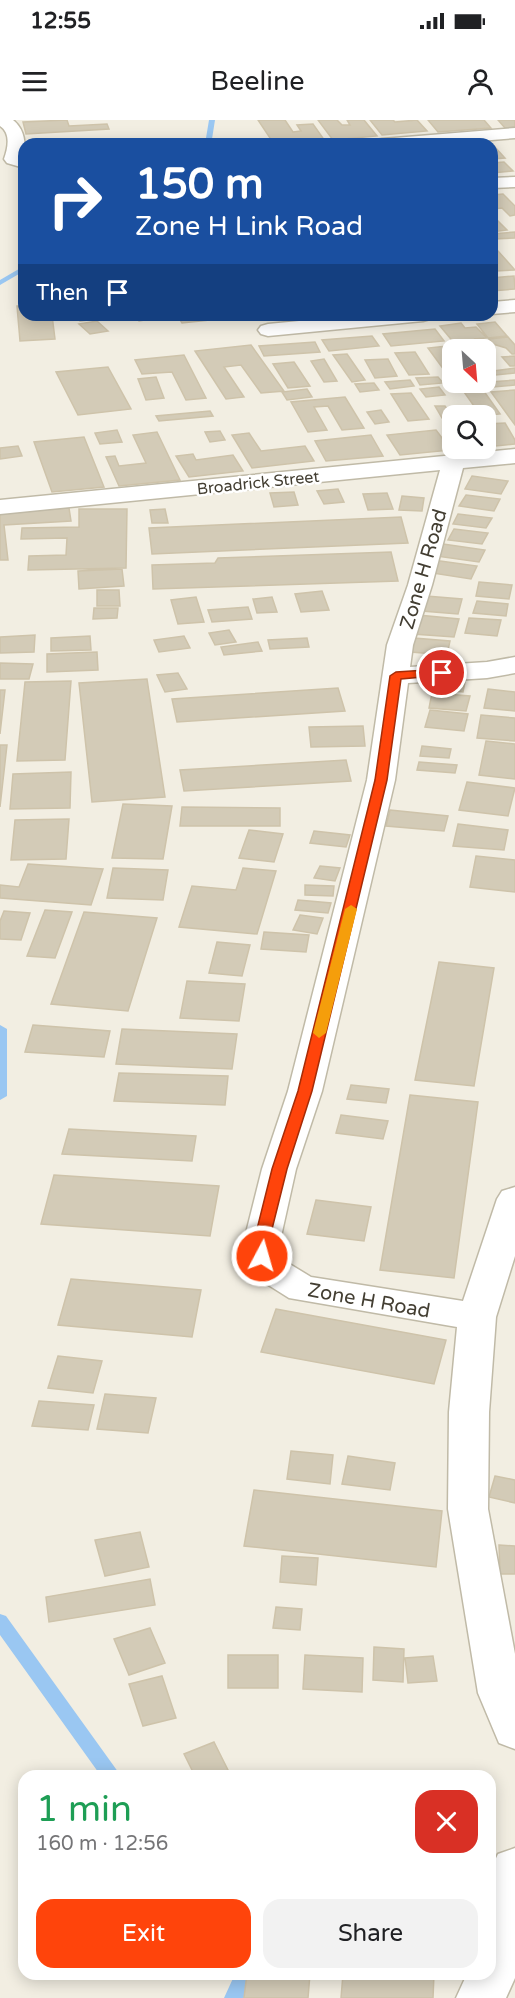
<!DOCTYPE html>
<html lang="en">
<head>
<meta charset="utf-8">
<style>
	:root { --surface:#fff; --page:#f2f2f2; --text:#202124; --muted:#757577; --accent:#ff440b }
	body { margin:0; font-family:"Varela Round",sans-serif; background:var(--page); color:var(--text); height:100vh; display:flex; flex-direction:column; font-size:22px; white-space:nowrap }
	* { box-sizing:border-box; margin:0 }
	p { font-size:20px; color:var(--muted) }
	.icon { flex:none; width:33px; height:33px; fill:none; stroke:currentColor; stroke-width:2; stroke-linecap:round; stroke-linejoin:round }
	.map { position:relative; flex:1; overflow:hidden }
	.details { position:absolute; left:18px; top:1650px; width:478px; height:210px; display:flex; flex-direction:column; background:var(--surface); border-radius:18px; box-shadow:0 3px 15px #0003 }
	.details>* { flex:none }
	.top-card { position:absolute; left:18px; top:18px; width:480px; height:183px; border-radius:18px; box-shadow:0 3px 15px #0003; background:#1a4fa0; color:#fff; overflow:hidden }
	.needle { width:39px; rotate:154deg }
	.fabs { position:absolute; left:442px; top:219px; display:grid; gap:12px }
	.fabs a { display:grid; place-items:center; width:54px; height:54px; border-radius:12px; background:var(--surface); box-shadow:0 3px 15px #0003; font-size:30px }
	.pin { position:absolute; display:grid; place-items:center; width:51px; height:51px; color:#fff; margin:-26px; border:3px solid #fff; border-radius:50%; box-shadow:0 2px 6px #0007 }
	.me { position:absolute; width:66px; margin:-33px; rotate:6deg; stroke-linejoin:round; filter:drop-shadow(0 0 4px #0008) }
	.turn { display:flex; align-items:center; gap:21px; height:126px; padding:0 18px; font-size:27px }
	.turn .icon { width:78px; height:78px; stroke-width:2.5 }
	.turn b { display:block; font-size:42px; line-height:51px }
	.then { display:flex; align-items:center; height:57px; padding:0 18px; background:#0003; gap:12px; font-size:22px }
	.round { display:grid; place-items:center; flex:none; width:63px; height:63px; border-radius:18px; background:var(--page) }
	.summary { display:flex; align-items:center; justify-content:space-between; height:102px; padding:0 18px }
	h1 { font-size:36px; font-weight:600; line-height:45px; color:#1e9e55 }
	.action { display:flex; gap:12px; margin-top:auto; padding:12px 18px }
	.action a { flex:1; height:69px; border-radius:18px; background:var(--accent); color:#fff; font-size:24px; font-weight:600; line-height:69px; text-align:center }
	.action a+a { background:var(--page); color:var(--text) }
	.status { display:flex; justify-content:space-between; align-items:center; height:42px; padding:0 30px; background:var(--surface); direction:ltr }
	.status svg { height:16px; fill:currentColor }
	header { display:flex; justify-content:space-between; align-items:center; height:78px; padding:0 18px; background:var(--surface); font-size:27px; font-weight:600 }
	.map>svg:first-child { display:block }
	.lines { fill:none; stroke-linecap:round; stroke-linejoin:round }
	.stream { fill:#9ac7f2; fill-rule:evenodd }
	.building { fill:#d3cbb7; stroke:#cec3aa; stroke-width:1.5 }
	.minor-casing { stroke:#c0baa7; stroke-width:3 }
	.minor { fill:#fff; fill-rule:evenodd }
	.route { fill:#ff440b; stroke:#a62c07; stroke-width:1.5 }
	.slow { fill:#f59e0b }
	.labels { text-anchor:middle; stroke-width:5; stroke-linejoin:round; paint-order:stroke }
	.far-street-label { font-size:16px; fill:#433e32; stroke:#fff }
	.street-label { font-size:20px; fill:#433e32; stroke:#fff }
</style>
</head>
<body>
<div class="status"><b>12:55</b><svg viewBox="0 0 49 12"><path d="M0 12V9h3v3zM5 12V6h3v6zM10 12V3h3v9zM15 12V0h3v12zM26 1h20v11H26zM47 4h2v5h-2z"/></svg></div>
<header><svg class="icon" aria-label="menu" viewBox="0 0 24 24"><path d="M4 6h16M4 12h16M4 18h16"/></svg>Beeline<svg class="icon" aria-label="person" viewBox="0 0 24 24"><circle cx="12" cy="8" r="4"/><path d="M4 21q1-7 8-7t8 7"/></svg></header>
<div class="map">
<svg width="515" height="1878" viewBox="0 0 515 1878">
	<rect width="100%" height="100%" fill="#f2eee2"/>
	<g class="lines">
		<!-- stream -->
		<path class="stream" d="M209,0H215L212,19L207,24H200L206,18Z
			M24,146V151L0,165V160Z
			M0,905L7,909V976L0,980Z
			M0,1494L6,1496L121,1656H101L0,1515Z
			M235,1854H255L244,1878H224Z"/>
	</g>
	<!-- building -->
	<path class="building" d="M67,0L69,6L107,4L109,9L26,14L23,2Z
		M258,0H285L293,12L301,11L297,5L313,4L325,21L274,24Z
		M318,0H337L342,5H350L347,0H364L377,16L333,20Z
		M370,0H393L395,2L417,0L427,11L382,15Z
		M428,0H484L491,8L438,12Z
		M498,0H515V7L505,8Z
		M29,20L123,22L122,24H28Z
		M494,26L505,38L492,39V27Z
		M504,42L513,51L492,53V43Z
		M503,74L515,86V95L510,96L502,88L492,89V75Z
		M492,95L507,110L492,112Z
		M515,112V118L494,119L492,117V114Z
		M492,131H498L515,150L496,151L492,147Z
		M514,156L515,169L492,171V158Z
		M17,186H24V195H52L55,219L20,221Z
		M76,195H96L98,199L80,201Z
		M134,195H155L157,198L139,201Z
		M177,195H227L230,198L182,203Z
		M97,201L108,211L90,214L79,204Z
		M495,202L507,216L488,218L477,204Z
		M461,203L465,208L476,207L487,218L475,219L484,230H460L440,206Z
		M435,209L444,221L391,226L383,214Z
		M372,216L379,226L329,231L322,220Z
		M508,217L515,225V234H512L506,228L493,224L489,219Z
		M315,222L320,232L264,236L259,226Z
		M251,225L284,271L261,273L241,245L224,247L244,277L226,279L195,231Z
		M447,226L453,235V249L444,250L428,228Z
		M415,232L429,254L409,255L395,233Z
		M347,234L365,260L352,262L333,235Z
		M184,235L206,278L186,280L172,252L142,254L135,240Z
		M515,236V246H510L502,237Z
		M324,239L337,261L324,262L311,241Z
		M388,239L397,256L375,258L365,240Z
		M294,242L310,266L288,268L273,244Z
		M108,247L131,289L78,295L56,252Z
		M515,248V253L486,256V252Z
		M156,257L164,278L146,280L138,259Z
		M438,257L443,263L420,265L416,258Z
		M410,260L414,266L390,269L385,262Z
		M515,260V265L493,267L490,262Z
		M374,263L379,270L360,272L355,264Z
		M439,267L445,275L426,277L420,269Z
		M481,267L500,294L481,296L462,269Z
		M307,269L312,277L287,280L282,272Z
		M515,270V305L491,272Z
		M411,273L429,299L408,301L391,274Z
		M345,277L364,308L342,310L328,286L314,287L327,310L308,312L291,282Z
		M435,286H445L453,297L442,298Z
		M381,290L389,302L375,304L367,292Z
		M210,291L213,296L159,301L156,296Z
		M505,303L515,320V324L486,327V304Z
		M117,310L122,322L100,324L95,313Z
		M436,310L451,330L400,335L387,315Z
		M220,311L225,320L210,322L205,312Z
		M157,312L180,360L119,366L106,337L115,336L119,346L146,343L133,315Z
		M249,313L261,331L305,326L314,341L252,348L232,315Z
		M371,315L383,336L326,341L315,321Z
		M84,317L104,367L52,372L34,322Z
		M18,326L22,336L0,339V328Z
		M193,334L196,340L233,335L243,351L189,357L176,336Z
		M472,356L508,361L501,374L465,369Z
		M338,369L344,382L324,384L317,371Z
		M294,372L298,385L274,387L270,373Z
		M387,373L393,389L368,390L363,374Z
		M466,375L500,379L494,391L459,386Z
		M402,376L424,378L422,391L399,390Z
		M69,388L71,401L4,405L8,440H0V392Z
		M79,389H127L126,448L28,450L29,436L66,435L67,418L21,419L22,408L79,407Z
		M165,389L168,403H152L150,390Z
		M458,394L492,398L486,408L453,404Z
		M401,397L408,423L152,434L149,408Z
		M454,409L488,413L482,424L448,420Z
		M443,424L485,430L479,442L436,436Z
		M391,432L398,461L153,469L152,445L215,443L218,438Z
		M433,440L477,446L471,459L426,452Z
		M122,449L124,466L79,469L78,451Z
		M479,462L512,465L509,479L476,476Z
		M97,470H119L120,486H97Z
		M322,471L329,490L301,492L295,474Z
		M426,476L462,479L458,494L422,491Z
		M196,477L204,502L178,504L171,480Z
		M272,477L277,492L257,493L253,479Z
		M477,481L508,484L506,496L473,493Z
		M248,487L252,499L212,502L208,490Z
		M94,488H118L117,498L93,499Z
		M418,495L459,499L454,517L413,514Z
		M469,498L501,500L497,516L465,513Z
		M229,510L236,522L215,525L209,513Z
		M35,515L34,532L0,533V517Z
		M90,516L91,530L51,531V518Z
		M184,516L190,528L159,532L154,520Z
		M307,518L309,527L270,529L268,520Z
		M414,518L450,521L447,535L411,532Z
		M258,522L262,531L224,535L221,527Z
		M97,532L98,550L47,552V534Z
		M0,543L33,544L29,559H0Z
		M178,553L187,569L165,572L157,555Z
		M147,559L165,677L92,682L79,563Z
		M71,561L65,640L17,641L25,562Z
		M448,561L465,562L463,572L446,570Z
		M338,568L345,591L177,602L172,579Z
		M488,569L515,572V591L484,588Z
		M0,570H5L0,614Z
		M432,573L470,576L466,591L429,588Z
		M430,590L468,594L464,611L425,607Z
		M481,595L515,598V621L477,618Z
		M363,606L365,626L311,627L309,607Z
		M486,621L515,624V659L479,655Z
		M0,625H7L0,687Z
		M422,626L451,629L449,638L420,636Z
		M346,640L351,661L184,671L180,650Z
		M419,642L457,645L455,653L417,650Z
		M71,652L70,688L10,689L13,654Z
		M467,662L515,668L508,696L459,690Z
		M123,684L172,686L163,739L112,738Z
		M182,687L280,688V706H180Z
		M390,690L448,696L444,711L386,706Z
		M69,699L66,739L11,740L15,700Z
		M458,704L508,710L504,730L453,726Z
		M249,710L283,714L274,742L239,738Z
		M314,711L350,715L346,727L310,723Z
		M476,736L515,740V772L470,767Z
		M28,744L103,749L91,785L0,778V765L19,767Z
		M320,746L340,748L335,761L314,758Z
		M113,748L168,750L163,780L107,778Z
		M243,748L276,751L257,814L179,807L192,766L236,770Z
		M305,765L334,766L333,776L305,775Z
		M298,780L331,783L328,793L295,790Z
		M45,790L72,792L55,838L27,836Z
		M4,791L30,793L21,820L0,819V801Z
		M84,792L157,798L128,891L51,884Z
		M300,795L323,798L317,814L293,810Z
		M264,812L309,815L306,832L261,829Z
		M217,822L250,825L242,856L209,853Z
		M439,842L494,848L474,966L415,960Z
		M187,861L245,864L239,901L180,898Z
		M33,905L110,911L104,937L25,932Z
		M122,909L237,914L232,949L116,944Z
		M119,953L228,956L225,985L114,981Z
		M351,965L389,969L386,983L347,979Z
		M410,975L478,982L454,1158L380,1150Z
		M341,995L388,1001L383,1019L336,1013Z
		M69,1009L196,1016L192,1041L62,1034Z
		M54,1055L219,1066L210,1116L41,1104Z
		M316,1080L371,1087L364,1121L307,1114Z
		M71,1159L201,1170L192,1217L58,1205Z
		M276,1189L446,1220L434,1264L261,1232Z
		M58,1236L102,1241L93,1273L48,1268Z
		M105,1274L156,1278L148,1313L97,1309Z
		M39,1281L94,1285L88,1310L32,1306Z
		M291,1331L333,1335L330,1364L287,1359Z
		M348,1336L395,1343L390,1370L342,1364Z
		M495,1356L515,1360V1383L489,1377Z
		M254,1370L442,1391L436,1447L244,1426Z
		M140,1412L149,1447L105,1456L95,1420Z
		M499,1425L515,1426V1454H500Z
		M282,1436L318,1438L316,1465L280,1462Z
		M150,1459L155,1485L49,1502L46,1477Z
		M276,1487L302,1489L300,1510L273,1508Z
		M150,1508L165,1543L129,1555L114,1519Z
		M374,1527L404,1529L403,1562L373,1560Z
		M228,1535H278V1568H228Z
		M305,1535L363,1538L362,1572L303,1569Z
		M433,1536L437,1561L408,1563L405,1538Z
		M162,1556L176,1598L143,1606L129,1564Z
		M214,1622L231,1656H195L184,1634Z
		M247,1854H310L308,1878H244Z
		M343,1854H434L433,1878H341Z"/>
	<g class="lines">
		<defs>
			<path id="minor" d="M0,0H13C29,13 24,32 24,48L7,43L4,39C8,28 11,13 0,6Z
				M515,8V18L443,24H373L376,20L382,19Z
				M515,57V67L492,68V58Z
				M515,180V192L492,194V182Z
				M361,195H433L430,199L423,201L268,216L261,214L258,210L261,206L268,204Z
				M515,329V343L463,348L432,465L413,525L410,547L487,542L515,537V553L487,558L408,563L395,660L322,971L296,1049L280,1121V1133L288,1143L311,1157L463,1181L497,1079L502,1071L515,1067V1136L496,1197L489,1292L488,1389L515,1534V1629L499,1623L478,1573L448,1389L449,1292L457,1207L289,1178L262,1161L244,1136V1121L262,1049L288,971L367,660L387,525L408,465L440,350L0,394V380Z
				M515,1728V1858L506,1878H456L467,1854H490L491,1749L498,1734Z"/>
		</defs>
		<!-- minor casing -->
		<use href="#minor" class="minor-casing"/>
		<!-- minor -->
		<use href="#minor" class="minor"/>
	</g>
	<!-- route -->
	<path class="route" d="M442,549L447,553L445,555L401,559L387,660L312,971L287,1049L269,1121L270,1136L262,1141L257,1140L254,1121L272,1049L298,971L375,660L390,556L396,552Z"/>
	<!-- slow -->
	<path class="slow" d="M351,785L357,789L326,913L319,918L313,913L345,789Z"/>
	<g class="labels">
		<!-- far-street labels -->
		<g class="far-street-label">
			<text transform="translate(258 362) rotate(-6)" y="6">Broadrick Street</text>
		</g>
		<!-- street labels -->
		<g class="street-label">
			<text transform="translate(423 449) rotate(-74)" y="7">Zone H Road</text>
			<text transform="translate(369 1180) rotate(10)" y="7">Zone H Road</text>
		</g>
	</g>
</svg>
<div class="fabs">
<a><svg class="needle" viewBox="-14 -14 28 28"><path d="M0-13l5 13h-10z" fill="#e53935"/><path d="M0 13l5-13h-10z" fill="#757577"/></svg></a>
<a><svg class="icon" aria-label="search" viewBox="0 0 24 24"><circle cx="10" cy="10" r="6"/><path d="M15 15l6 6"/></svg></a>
</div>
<div class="pin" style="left:442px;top:553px;background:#d93025"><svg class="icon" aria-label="arrive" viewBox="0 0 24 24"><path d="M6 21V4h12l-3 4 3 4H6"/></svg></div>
<svg class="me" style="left:262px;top:1136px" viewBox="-20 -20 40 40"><circle r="17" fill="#ff440b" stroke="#fff" stroke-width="3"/><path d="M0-11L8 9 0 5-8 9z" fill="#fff"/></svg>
<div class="top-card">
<div class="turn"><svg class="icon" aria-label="right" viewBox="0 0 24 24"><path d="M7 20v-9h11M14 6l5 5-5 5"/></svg><div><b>150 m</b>Zone H Link Road</div></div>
<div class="then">Then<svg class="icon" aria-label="arrive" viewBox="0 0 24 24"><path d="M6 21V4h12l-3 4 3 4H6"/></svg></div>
</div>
<section class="details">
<div class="summary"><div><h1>1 min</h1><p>160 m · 12:56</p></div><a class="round" style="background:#d93025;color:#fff"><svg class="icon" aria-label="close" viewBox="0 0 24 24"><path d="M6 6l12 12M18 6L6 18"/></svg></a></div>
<div class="action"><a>Exit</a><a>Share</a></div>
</section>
</div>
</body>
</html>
